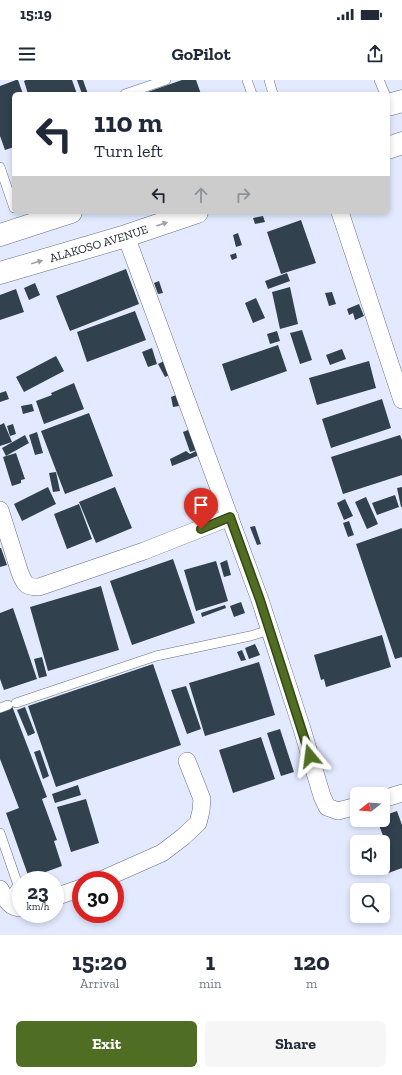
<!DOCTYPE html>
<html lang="en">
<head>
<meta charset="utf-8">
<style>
	:root { --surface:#fff; --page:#f6f6f7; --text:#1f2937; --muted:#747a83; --accent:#4f6d23 }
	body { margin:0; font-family:"Zilla Slab",serif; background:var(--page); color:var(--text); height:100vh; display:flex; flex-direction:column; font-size:15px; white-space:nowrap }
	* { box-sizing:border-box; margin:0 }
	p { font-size:13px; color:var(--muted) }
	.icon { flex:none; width:22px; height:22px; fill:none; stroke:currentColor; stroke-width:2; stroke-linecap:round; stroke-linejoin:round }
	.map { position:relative; height:855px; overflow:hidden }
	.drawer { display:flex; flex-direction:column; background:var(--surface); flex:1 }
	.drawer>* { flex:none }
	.top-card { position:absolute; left:12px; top:12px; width:378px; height:122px; border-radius:6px; box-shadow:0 2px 6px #0003; background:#fff; color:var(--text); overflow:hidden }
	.needle { width:26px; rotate:253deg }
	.buttons { position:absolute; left:350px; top:707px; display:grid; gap:8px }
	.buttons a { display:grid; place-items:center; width:40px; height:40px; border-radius:6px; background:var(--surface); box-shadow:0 2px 6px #0003; font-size:20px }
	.speed { position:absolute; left:12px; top:791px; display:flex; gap:8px; font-size:20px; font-weight:700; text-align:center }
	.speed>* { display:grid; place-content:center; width:52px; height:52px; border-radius:50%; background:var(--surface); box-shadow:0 2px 6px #0003; line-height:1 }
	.speed small { font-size:10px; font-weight:400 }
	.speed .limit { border:6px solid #d22; background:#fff; color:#111 }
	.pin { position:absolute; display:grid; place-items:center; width:34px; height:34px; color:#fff; margin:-41px -17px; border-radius:50% 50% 50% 0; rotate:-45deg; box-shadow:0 0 4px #0007 }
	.pin .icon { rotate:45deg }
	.me { position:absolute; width:44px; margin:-22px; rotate:344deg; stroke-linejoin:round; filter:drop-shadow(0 0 3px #0008) }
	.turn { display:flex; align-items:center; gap:14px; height:84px; padding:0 16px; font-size:18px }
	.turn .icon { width:52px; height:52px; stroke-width:2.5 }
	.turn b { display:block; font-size:28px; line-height:34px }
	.lanes { display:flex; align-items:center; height:38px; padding:0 16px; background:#0003; justify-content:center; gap:20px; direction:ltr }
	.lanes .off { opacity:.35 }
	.eta { display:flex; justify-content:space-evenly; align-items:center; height:68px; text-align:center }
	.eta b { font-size:24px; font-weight:700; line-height:28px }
	.primary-button { display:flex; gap:8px; margin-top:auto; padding:8px 16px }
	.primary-button a { flex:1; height:46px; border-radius:6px; background:var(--accent); color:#fff; font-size:16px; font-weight:700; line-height:46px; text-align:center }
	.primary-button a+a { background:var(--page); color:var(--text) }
	.status { display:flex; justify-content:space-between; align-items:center; height:28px; padding:0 20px; background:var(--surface); direction:ltr }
	.status svg { height:11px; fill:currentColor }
	header { display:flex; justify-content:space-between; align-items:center; height:52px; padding:0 16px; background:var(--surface); font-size:18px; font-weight:700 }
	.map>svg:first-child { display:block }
	.building { fill:#31414d }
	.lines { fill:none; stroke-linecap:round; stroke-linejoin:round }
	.lane-casing { stroke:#696f81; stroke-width:10 }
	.street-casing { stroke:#696f81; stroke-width:18 }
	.secondary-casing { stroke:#696f81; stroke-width:23 }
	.lane { stroke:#fff; stroke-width:9 }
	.street { stroke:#fff; stroke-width:17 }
	.secondary { stroke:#fff; stroke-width:22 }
	.oneway { fill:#9d9fa2 }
	.route-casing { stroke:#334717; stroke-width:10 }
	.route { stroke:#4f6d23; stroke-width:7 }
	.labels { text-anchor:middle; stroke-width:4; stroke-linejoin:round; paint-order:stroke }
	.street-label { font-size:12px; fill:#262930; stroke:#fff }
</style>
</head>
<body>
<div class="status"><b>15:19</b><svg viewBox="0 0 49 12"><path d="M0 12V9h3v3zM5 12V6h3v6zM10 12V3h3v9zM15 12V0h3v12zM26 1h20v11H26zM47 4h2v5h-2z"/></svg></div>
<header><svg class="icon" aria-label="menu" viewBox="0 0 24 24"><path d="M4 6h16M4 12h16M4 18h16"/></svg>GoPilot<svg class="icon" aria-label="share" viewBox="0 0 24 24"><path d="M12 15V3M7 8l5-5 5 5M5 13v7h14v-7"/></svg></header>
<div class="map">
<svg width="402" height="855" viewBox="0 0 402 855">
	<rect width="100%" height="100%" fill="#e3eaff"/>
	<!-- building -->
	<path class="building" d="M16,0H18L23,14H14V67L5,70L0,56V6Z
		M26,0H72L77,14H28L24,1Z
		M77,0H83L88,14H82Z
		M182,0H196L201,14H142Z
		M263,136L265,142L255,144L253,138Z
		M301,140L316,183L281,194L267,152Z
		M238,153L242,165L236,167L233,155Z
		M236,173L237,178L232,180L230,175Z
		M126,189L139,224L70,251L56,216Z
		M287,193L290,201L268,209L265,201Z
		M159,201L163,213L158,214L154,203Z
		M35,203L40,215L29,220L24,208Z
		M290,207L298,244L280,249L272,212Z
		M16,209L24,232L0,240V215Z
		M332,212L336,224L329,226L325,213Z
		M256,218L265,238L253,243L245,223Z
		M359,224L364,236L355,240L353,233L349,235L347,229Z
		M135,231L146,260L87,282L77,252Z
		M302,250L312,280L300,284L290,253Z
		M277,251L280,261L270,264L267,254Z
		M278,265L287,291L231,311L222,284Z
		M152,268L157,284L148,287L142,272Z
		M342,269L346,279L330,285L326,275Z
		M56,276L64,291L24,312L16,297Z
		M164,281L170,295L165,297L158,284Z
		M369,281L376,308L317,325L309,298Z
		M74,303L84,329L44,344L36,321L52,315L51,313Z
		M6,311L9,319L0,322V313Z
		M176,315L179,326L173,327L171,317Z
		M382,319L391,348L331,368L322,339Z
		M32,324L34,331L23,334L21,326Z
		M89,333L113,396L65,414L41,351Z
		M4,343L12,362L0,366V345Z
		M13,344L16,354L10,356L7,346Z
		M193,348L200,369L190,372L183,352Z
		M37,352L43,373L35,375L29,355Z
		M25,355L29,363L6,376L2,368Z
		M400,355L402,360V395L343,414L331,377Z
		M198,370L197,376L172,386L170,379L186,371L190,374Z
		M16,373L25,399L21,400V403L12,406L3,377Z
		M56,392L60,411L53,412L49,393Z
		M48,407L56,424L22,441L14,424Z
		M115,407L132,448L96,463L79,422Z
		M402,407V427H401L397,408Z
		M395,415L399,427L377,435L372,423Z
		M366,417L378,444L367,449L355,422Z
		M345,419L353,436L344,440L337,423Z
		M79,424L92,459L67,469L54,434Z
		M349,441L354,455L348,457L343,443Z
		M255,446L261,464L257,465L250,447Z
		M402,448V577L395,579L356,464Z
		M0,468H1L7,485L0,487Z
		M173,479L195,543L132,565L110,501Z
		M227,480L231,495L224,497L220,483Z
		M216,481L228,521L196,531L184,490Z
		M101,506L119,570L48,591L30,527Z
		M241,522L245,533L234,537L230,526Z
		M225,525L226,528L202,537L201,533Z
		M13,528L37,599L4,610L0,599V533Z
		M382,555L391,587L326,607L324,599L321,600L314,575Z
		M255,564L260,575L249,579L245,568Z
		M242,570L246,580L241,581L237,572Z
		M42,577L47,596L39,598L34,579Z
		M259,582L275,635L205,656L189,603Z
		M153,584L181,665L56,707L28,626Z
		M186,606L201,649L187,654L171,610Z
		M12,626L47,717L42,719L57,760L54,761L62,786L29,798L6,733L19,728L0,679V630Z
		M25,627L35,653L28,656L17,630Z
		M280,649L294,692L281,696L267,653Z
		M261,657L275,699L233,713L219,670Z
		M40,670L49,696L43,699L34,672Z
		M78,705L81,715L55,723L52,714Z
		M86,719L99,763L71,772L57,727Z
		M397,731L402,745V788L383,795L380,788H383V768L387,766L377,740H383V736Z"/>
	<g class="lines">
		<defs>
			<path id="lane" d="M247,0L252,14
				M269,0L273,14
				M379,0L385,14
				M125,14L166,0
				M0,87L14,128
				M16,623L156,576L250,556L270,550
				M0,628L8,625
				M0,753L18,805L12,814L6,819"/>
			<path id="street" d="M340,132L402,320
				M126,156L260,520L302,649L322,716L327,727L338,731L357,726
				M0,430L20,493C25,505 26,507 39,507L144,471L230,437
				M383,719L402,713
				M101,800L162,773L183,757L198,743L201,731L202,719L187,681
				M0,809C6,819 9,828 21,828
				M55,817L81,808"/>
			<g id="secondary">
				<path d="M388,25L402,21"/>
				<path d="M388,68L402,63"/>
				<path d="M0,155L71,132"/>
				<path id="s1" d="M0,193L126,156L197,132"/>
			</g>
		</defs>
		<!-- lane casing -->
		<use href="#lane" class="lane-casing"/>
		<!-- street casing -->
		<use href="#street" class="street-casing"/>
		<!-- secondary casing -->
		<use href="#secondary" class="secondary-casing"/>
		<!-- lane -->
		<use href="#lane" class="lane"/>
		<!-- street -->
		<use href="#street" class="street"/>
		<!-- secondary -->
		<use href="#secondary" class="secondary"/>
	</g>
	<!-- one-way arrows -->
	<defs><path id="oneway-solid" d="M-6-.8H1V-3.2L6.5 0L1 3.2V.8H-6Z"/></defs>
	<g class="oneway">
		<use href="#oneway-solid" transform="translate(162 144) rotate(-19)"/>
		<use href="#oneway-solid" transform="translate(37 182) rotate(-16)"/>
	</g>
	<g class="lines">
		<defs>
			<path id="route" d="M201,449L230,437L260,520L310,676"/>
		</defs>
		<!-- route casing -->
		<use href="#route" class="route-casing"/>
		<!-- route -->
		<use href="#route" class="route"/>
	</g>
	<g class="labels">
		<!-- street labels -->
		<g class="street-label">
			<text dy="4" stroke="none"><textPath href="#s1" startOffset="103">ALAKOSO AVENUE</textPath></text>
		</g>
	</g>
</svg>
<div class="buttons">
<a><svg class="needle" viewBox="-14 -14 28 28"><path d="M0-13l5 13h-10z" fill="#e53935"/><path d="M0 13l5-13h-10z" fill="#747a83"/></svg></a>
<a><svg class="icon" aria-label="sound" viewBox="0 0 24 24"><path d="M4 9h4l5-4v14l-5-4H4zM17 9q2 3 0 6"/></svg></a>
<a><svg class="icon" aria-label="search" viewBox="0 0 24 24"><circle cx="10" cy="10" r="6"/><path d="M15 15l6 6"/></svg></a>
</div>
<div class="speed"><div>23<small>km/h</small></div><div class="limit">30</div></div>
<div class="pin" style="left:201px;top:449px;background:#d93025"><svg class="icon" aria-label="arrive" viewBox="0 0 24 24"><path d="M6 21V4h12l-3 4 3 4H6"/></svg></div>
<svg class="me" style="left:310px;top:676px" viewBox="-20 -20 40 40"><path d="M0-17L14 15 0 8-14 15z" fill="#4f6d23" stroke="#fff" stroke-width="4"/></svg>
<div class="top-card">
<div class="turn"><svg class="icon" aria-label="left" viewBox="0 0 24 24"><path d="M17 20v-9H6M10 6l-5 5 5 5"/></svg><div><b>110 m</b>Turn left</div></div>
<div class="lanes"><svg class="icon" aria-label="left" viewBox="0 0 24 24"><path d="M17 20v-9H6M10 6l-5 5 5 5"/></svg><svg class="icon off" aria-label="ahead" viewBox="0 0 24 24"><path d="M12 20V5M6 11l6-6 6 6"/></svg><svg class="icon off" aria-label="right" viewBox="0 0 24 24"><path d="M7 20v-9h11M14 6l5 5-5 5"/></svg></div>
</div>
</div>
<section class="drawer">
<div class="eta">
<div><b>15:20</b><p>Arrival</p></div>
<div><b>1</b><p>min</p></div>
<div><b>120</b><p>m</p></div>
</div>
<div class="primary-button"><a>Exit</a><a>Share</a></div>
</section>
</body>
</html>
